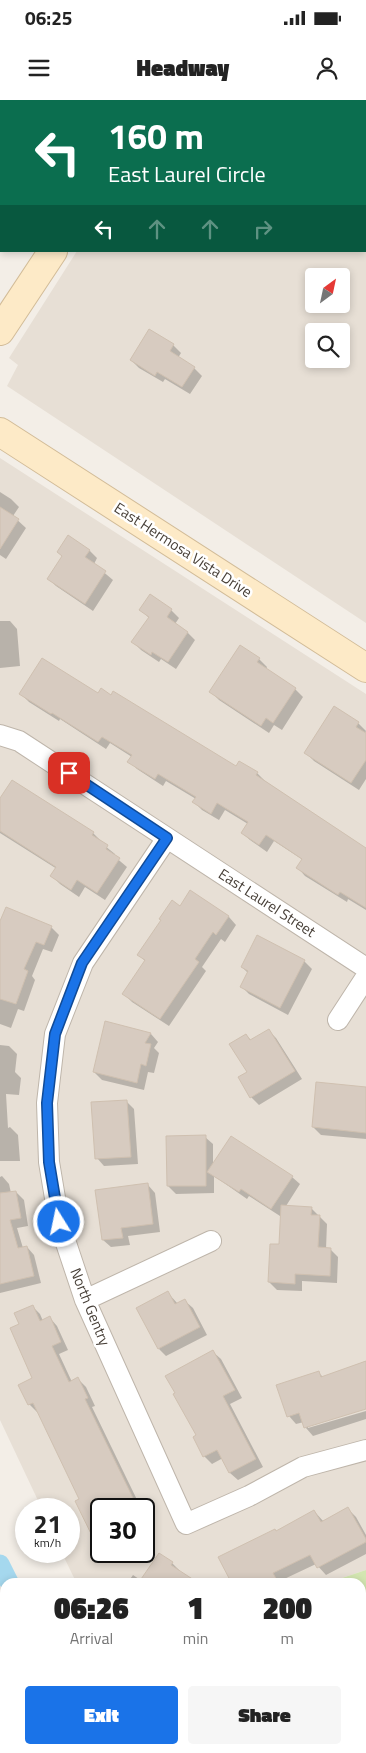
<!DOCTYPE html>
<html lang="en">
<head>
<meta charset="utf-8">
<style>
	:root { --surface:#fff; --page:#f6f6f6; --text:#222; --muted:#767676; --accent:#1a73e8 }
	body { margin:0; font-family:"Titillium Web",sans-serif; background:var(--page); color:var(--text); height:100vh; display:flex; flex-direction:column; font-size:19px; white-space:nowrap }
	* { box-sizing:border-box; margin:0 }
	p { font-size:16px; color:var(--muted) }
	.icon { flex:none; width:28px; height:28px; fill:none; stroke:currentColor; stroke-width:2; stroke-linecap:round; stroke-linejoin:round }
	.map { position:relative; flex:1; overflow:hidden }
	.sheet { position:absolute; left:0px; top:1478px; width:366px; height:176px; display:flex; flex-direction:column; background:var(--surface); border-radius:15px 15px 0 0; box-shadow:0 2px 8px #0003 }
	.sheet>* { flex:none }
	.top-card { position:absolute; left:0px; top:0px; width:366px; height:152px; box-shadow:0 2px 8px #0003; background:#0b6e4f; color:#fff; overflow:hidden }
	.needle { width:32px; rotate:33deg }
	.tools { position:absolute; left:305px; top:168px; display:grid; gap:10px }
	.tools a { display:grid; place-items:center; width:45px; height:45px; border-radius:5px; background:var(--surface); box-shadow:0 2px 8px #0003; font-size:25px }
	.speed { position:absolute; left:15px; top:1398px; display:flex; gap:10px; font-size:25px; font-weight:700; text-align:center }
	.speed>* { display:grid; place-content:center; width:65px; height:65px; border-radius:50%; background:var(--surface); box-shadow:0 2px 8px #0003; line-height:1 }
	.speed small { font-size:12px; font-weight:400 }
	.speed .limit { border:2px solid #111; border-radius:8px; background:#fff; color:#111 }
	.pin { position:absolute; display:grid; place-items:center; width:42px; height:42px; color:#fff; margin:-21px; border-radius:10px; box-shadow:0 2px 8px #0006 }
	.me { position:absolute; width:55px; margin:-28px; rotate:350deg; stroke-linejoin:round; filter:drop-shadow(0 0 4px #0008) }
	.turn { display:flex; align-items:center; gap:18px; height:105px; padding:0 25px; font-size:22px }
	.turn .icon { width:65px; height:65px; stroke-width:2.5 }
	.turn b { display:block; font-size:35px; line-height:42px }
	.lanes { display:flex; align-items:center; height:48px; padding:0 25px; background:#0003; justify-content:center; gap:25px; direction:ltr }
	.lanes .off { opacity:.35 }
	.eta { display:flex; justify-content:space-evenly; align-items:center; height:85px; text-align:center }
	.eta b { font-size:30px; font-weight:800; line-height:35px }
	.cta { display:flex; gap:10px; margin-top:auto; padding:10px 25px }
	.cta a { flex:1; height:58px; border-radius:5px; background:var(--accent); color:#fff; font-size:20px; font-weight:800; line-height:58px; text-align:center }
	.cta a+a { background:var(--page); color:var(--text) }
	.status { display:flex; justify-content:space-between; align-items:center; height:35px; padding:0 25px; background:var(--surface); direction:ltr }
	.status svg { height:14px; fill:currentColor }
	header { display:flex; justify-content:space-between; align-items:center; height:65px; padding:0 25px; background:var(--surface); font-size:22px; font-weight:800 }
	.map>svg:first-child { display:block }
	.residential { fill:#e7dfd5; fill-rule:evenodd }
	.green { fill:#d3e6b1 }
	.shadow { fill:#0003 }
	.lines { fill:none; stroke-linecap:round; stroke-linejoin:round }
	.canal { stroke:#a5d8ee; stroke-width:19 }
	.building { fill:#d7cbc0; stroke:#cfc0b0 }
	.street-casing { stroke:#beb5aa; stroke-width:22 }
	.secondary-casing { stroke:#d2bc98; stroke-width:30 }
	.street { stroke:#fff; stroke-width:20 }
	.secondary { stroke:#fdeac7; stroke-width:28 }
	.route-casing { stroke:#114b97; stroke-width:12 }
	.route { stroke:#1a73e8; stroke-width:9 }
	.labels { text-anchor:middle; stroke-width:5; stroke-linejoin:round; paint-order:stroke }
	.street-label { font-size:15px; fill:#463e36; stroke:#fff }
</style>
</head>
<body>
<div class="status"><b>06:25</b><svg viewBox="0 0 49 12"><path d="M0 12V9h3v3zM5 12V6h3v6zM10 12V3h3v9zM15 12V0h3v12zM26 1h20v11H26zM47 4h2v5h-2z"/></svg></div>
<header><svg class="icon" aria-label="menu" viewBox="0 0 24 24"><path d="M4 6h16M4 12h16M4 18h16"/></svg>Headway<svg class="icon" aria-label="person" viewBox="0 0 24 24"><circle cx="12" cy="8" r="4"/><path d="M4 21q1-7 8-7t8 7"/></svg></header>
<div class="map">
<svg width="366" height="1653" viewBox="0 0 366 1653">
	<rect width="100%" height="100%" fill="#f3eee7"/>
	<!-- residential -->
	<path class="residential" d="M174,0H366V523L7,286L18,265L9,258L77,151H365V1H173ZM314,176H341V204H314ZM314,231H341V259H314Z
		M0,358L366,594V1470L330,1482H76L61,1451H69V1409H42L0,1320ZM101,1409H144V1451H101Z
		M0,1560L5,1571V1649H40L42,1653H0Z"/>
	<!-- green -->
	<path class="green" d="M366,1470V1653H126L124,1649H361V1482H330Z"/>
	<!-- shadow -->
	<path class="shadow" d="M236,0H272L271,1Z
		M365,48H366V106L365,105Z
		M173,245L181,253L178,258L194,268L202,276L190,294L165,279L163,282L139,268L131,260Z
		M0,392L11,399L19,407L13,416L26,428L6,459L0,455Z
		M69,437L90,451L97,458L94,464L113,480L93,511L56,486L49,479L63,457L58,452Z
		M150,496L171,510L179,518L175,524L188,533L195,540L176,569L161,559L159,562L141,550L133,542L149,518L141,510Z
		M0,521H10L17,529L20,566L0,568Z
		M240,547L259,559L267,567L266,569L295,589L303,597L282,630L274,625L269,633L219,600L211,592Z
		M21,594L99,595L237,668L257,673L265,681L366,749V810L348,799L347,802L305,776L298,768L303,760L274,741L267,752L250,740L242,733L248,724L225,710L219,720L202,710L194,702L196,699L166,681L163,686L137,669L129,661L132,657L110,643L106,649L60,619L59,621L29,602Z
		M358,623L366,631L365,633L366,634V679L359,690L314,661L306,653Z
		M12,681L93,733L101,741L100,742L115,754L114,756L127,767L105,800L85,787L79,797L60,784L52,776L57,769L0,733V701Z
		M191,792L229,817L236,825L225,842L221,839L202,867L206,871L169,926L132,902L124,894L145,861L139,855L162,820L180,808Z
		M0,824L51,827L59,835L52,852L43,849L32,876L35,880L24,911L18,909L11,928L0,924Z
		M304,861L312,869L288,915L249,894L241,886L248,873L242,867Z
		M106,923L151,934L158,942L154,948L159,953L154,973L148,972L144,990L102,980L94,972Z
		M269,931L276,938L302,979L259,1005L251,997L246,935L252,941Z
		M0,945L9,946L17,954L15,972L21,978L19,995L6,994L8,1028L10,1027L18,1035L20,1061H0Z
		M366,988V1039L321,1035L313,1027Z
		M126,1001L134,1009L138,1064L104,1066L97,1058Z
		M205,1037L213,1044V1065L292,1077L300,1084L286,1106L311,1108L327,1124L326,1149H330L338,1157L337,1183L302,1181V1191L277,1190L269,1182L280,1146L282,1112L280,1116L249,1096L247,1099L214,1076V1093L176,1094L168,1086Z
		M2,1076L9,1084L11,1093L16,1092L24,1100L28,1126L17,1128L23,1148L27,1147L34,1155L41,1183L0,1193V1077Z
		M148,1085L155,1093L160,1132L128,1136L130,1145L111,1147L103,1140Z
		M168,1193L178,1204L185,1201L193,1208L207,1235L166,1256L159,1249Z
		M32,1206L40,1214L43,1221L50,1218L57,1226L68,1250L59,1254L72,1282L78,1279L86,1287L95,1306L92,1307L141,1408L101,1409V1445L95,1439L81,1400L39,1311L37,1312L29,1304L34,1278L21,1225Z
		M213,1252L221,1259L242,1298L230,1304L263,1367L238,1380L230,1373L223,1358L212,1364L204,1356L198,1336Z
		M366,1261V1308L308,1326V1328L366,1311V1319L313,1336L306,1328L304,1322L296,1324L289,1316L318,1272L323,1277Z
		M348,1409L356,1417L366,1435V1454L326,1475L316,1464L280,1481V1482H232L220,1457L276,1432L314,1411L324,1422Z
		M172,1463L180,1471L179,1472L193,1482H128L133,1475L142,1481Z"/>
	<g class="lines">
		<!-- canal -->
		<path class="canal" d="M0,1464L9,1482
			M85,1649L87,1653"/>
	</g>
	<!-- building -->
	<path class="building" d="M149,229L174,244L170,251L195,267L182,287L157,272L155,276L130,260Z
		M0,407L19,419L0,449Z
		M68,435L90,450L85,457L106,471L85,504L47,479L62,456L57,452Z
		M150,494L172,509L167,517L188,532L168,562L152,552L151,555L131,542L149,517L139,510Z
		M240,545L260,558L257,562L296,588L273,623L266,618L261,626L209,592Z
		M42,558L98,593L101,588L111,595L113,591L236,666L239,661L258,672L256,675L366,748V808L340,792L338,795L296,768L302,759L266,735L259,745L241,733L248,722L217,703L211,714L192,702L196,697L158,674L155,679L127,662L132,655L102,637L98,642L52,613L51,614L19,594Z
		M334,606L359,622L356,627L366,633V660L351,683L304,653Z
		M12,680L94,732L92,735L108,745L106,749L120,758L97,793L77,780L71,790L50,776L56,767L0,731V698Z
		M190,790L229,816L216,835L213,832L195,859L199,862L160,919L122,894L145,860L137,855L161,820L159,819L172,800L180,806Z
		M6,807L52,826L44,845L36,842L24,869L28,871L16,904L0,899V821Z
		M257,835L305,860L280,908L240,887L248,871L241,867Z
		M105,921L151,933L145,943L151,944L146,966L141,964L137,983L93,972Z
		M269,929L295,971L250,998L238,977L247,972L229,944L246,934L250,940Z
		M316,982L366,987V1033L312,1027Z
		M127,1000L131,1057L95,1059L91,1002Z
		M206,1035V1086H167L166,1036Z
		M231,1036L293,1076L271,1109L241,1089L239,1092L207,1072Z
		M148,1083L153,1124L121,1128L123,1138L102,1140L95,1090Z
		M16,1091L21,1118L10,1120L18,1148L27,1146L34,1176L0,1184V1093Z
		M281,1105L312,1107L311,1115H320L318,1147L331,1148L330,1176L295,1174V1184L268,1182L270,1144H279Z
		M168,1191L175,1204L185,1199L200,1227L158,1249L136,1208Z
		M33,1205L40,1221L50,1216L61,1242L52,1246L69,1282L78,1277L88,1298L85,1299L134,1400L124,1404L127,1409H101V1454L75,1401L79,1399L33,1303L28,1305L18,1285L32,1278L10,1228L19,1224L14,1213Z
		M213,1250L235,1290L223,1296L256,1359L229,1373L217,1350L203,1357L193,1337L196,1335L173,1294L175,1293L165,1276Z
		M366,1261V1309L304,1328L299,1313L287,1317L276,1285L319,1271L321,1277Z
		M348,1407L366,1439V1442L317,1468L310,1455L273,1473L278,1482H231L218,1457L275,1429L276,1431L314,1410L321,1422Z
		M159,1453L173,1462L171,1465L197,1482H139Z"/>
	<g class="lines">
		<defs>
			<path id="street" d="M0,635L19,641L366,868
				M167,738L83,863L55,934L47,1003L49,1062L59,1122L85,1200L186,1424L249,1396L303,1367L366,1350
				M338,920L366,877
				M85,1200L211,1141"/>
			<path id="secondary" d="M153,1L154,0
				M0,231L53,151
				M0,332L366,568"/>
		</defs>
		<!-- street casing -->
		<use href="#street" class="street-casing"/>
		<!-- secondary casing -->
		<use href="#secondary" class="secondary-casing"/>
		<!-- street -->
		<use href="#street" class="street"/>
		<!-- secondary -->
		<use href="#secondary" class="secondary"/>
	</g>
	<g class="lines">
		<defs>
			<path id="route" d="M59,1122L49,1062L47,1003L55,934L82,863L167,738L69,673"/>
		</defs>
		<!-- route casing -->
		<use href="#route" class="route-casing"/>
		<!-- route -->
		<use href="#route" class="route"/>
	</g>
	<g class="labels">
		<!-- street labels -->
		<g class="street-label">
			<text transform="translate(183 450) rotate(33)" y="5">East Hermosa Vista Drive</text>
			<text transform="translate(267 803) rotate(33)" y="5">East Laurel Street</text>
			<text transform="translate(90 1207) rotate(68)" y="5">North Gentry</text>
		</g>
	</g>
</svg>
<div class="tools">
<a><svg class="needle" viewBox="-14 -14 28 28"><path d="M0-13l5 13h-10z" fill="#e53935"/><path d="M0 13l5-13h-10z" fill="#767676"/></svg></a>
<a><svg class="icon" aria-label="search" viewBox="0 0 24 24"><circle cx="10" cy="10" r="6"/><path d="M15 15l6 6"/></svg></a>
</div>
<div class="speed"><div>21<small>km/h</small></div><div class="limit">30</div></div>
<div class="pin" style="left:69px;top:673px;background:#d93025"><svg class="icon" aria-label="arrive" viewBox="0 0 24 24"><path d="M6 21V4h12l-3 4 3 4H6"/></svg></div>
<svg class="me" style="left:59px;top:1122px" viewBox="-20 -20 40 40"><circle r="17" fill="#1a73e8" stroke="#fff" stroke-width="3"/><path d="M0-11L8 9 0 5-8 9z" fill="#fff"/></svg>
<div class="top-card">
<div class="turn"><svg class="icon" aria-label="left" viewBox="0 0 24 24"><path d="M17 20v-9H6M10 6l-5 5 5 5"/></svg><div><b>160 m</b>East Laurel Circle</div></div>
<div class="lanes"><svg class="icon" aria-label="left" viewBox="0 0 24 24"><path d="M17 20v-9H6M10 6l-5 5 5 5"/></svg><svg class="icon off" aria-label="ahead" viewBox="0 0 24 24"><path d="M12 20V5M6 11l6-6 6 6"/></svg><svg class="icon off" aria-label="ahead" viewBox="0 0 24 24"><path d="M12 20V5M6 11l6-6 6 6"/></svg><svg class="icon off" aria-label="right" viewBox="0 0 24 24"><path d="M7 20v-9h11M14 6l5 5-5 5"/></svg></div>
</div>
<section class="sheet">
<div class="eta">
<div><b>06:26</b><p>Arrival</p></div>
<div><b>1</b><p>min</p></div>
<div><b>200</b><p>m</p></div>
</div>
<div class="cta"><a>Exit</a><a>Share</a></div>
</section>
</div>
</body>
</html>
